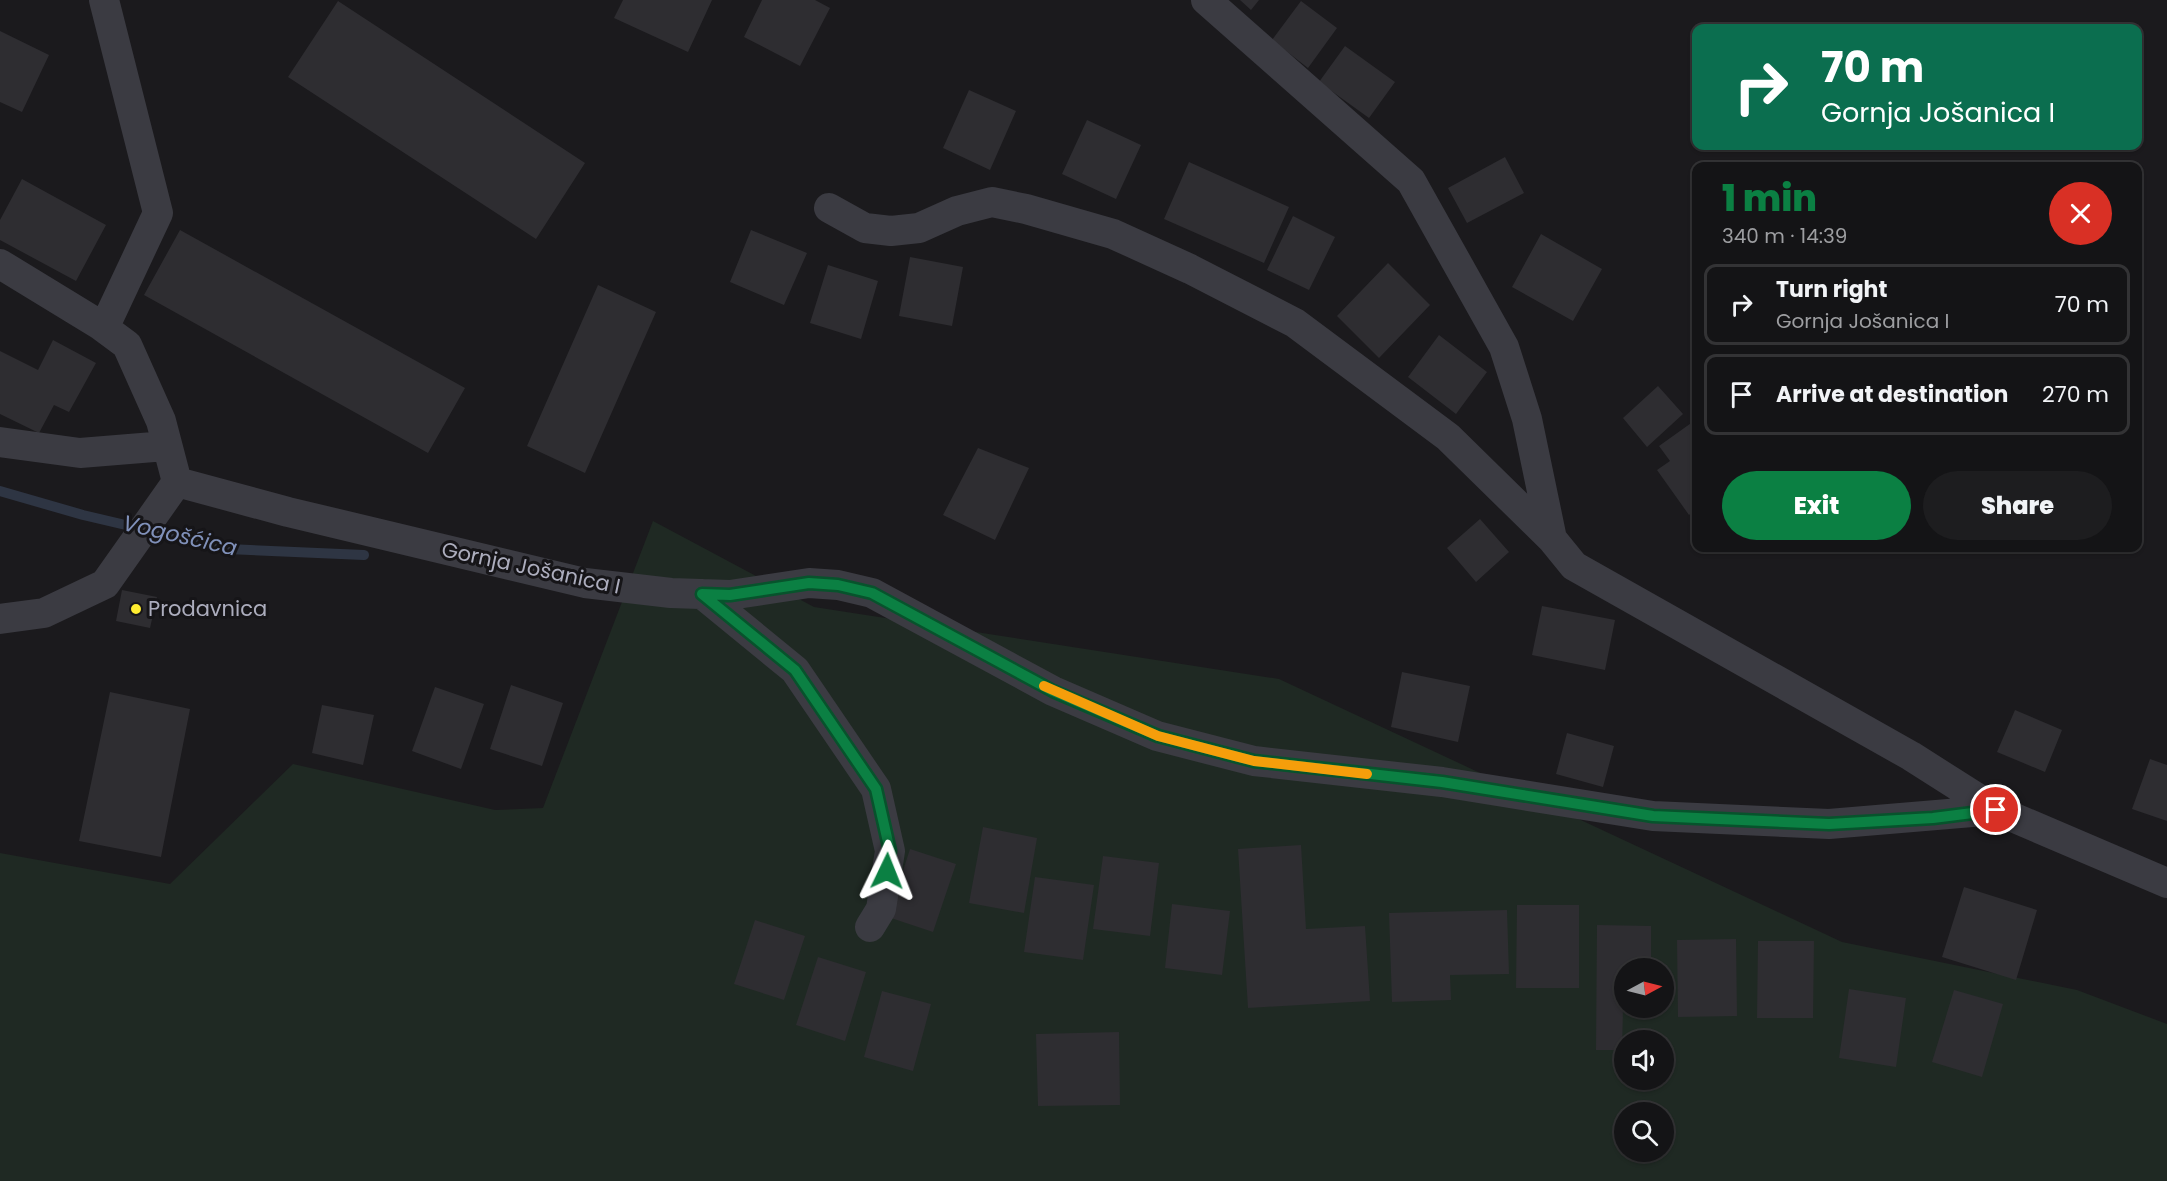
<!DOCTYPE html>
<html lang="en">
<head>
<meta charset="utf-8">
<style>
	:root { --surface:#141416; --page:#1d1d1f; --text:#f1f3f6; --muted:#9d9ea1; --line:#333335; --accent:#0b8043 }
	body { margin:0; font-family:Poppins,sans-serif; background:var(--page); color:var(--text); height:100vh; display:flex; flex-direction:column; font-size:22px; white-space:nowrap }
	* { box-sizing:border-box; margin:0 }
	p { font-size:20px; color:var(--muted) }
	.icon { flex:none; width:33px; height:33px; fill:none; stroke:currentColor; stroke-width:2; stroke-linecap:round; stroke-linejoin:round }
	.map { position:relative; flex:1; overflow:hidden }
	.drawer { position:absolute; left:1692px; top:162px; width:450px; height:390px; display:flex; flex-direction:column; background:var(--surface); border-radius:12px; box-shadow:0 2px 4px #0004,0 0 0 2px var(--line) }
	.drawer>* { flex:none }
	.hud { position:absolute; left:1692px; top:24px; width:450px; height:126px; border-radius:12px; box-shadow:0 2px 4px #0004,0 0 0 2px var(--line); background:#0b6e4f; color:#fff; overflow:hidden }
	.needle { width:39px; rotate:83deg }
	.buttons { position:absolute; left:1614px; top:958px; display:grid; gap:12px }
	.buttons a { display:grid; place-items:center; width:60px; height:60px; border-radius:50%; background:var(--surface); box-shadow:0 2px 4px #0004,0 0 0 2px var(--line); font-size:30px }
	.pin { position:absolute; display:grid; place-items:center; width:51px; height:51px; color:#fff; margin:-26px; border:3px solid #fff; border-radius:50%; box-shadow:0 2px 6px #0007 }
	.me { position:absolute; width:66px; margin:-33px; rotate:2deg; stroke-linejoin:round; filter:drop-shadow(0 0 4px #0008) }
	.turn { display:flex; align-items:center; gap:21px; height:126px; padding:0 30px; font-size:27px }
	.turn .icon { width:78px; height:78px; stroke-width:2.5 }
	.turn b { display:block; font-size:42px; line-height:51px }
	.round { display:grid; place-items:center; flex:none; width:63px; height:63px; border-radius:32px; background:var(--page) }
	.head { display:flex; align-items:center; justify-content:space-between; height:102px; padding:0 30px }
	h1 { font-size:36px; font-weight:800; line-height:45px; color:var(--accent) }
	.button { display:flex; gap:12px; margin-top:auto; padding:12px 30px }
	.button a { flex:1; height:69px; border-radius:36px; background:var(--accent); color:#fff; font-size:24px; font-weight:800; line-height:69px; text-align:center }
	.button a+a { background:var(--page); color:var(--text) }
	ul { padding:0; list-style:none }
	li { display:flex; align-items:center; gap:18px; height:81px; margin:0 12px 9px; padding:0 18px; border:3px solid var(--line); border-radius:12px }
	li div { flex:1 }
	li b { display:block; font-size:22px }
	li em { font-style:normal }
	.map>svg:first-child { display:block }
	.green { fill:#1f2923; fill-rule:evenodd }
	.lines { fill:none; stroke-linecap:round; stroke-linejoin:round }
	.stream { stroke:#2e3543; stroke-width:10 }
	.building { fill:#2e2d31 }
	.minor { stroke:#3b3b42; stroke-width:30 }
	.route-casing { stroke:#07532c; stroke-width:15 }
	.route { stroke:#0b8043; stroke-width:10 }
	.slow { stroke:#f59e0b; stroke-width:10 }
	.poi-dot { fill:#ffed30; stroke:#161518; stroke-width:2 }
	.labels { text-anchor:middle; stroke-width:6; stroke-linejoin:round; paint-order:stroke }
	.street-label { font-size:21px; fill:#acadbd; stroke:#161518 }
	.poi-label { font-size:21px; fill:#acadbd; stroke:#161518; text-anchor:start }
	.water-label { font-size:22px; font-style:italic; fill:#8091ba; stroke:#161518 }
</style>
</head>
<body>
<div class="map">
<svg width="2167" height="1181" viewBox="0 0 2167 1181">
	<rect width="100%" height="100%" fill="#1b1a1d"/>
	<!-- green -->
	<path class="green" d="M653,521L814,607L1279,679L1842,942L2077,990L2167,1024V1181H0V853L170,884L293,764L495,810L543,808ZM1624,969H1664V1008H1624ZM1624,1041H1664V1080H1624ZM1624,1113H1664V1152H1624Z"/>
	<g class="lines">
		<!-- stream -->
		<path class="stream" d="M0,491L83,515L228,549L364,555"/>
	</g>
	<!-- building -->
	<path class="building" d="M623,0H712L688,52L614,18Z
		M762,0H815L830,8L800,66L744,37Z
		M1240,0H1259L1251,10Z
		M338,1L585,163L536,239L288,77Z
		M1301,1L1337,28L1308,68L1272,40Z
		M0,31L49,55L22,112L0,102Z
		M1345,46L1395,82L1369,118L1319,82Z
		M969,90L1016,111L990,170L943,148Z
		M1087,120L1141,145L1116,199L1062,174Z
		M1505,157L1524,193L1467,223L1448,188Z
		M1189,162L1289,207L1264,263L1164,219Z
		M22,179L106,225L76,281L0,240V220Z
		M1293,216L1335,237L1309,290L1267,270Z
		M180,230L465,388L428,453L144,295Z
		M751,230L807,253L784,305L730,282Z
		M1541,234L1602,269L1573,321L1512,287Z
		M910,257L963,267L952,326L899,316Z
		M1388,263L1430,305L1379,358L1337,316Z
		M828,265L878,281L861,339L810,323Z
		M598,285L656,312L585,473L527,446Z
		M1439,335L1487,372L1456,414L1408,377Z
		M53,340L96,363L69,412L54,405L39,433L0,414V351L38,370Z
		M1658,386L1683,414L1647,447L1623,418Z
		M1694,421L1696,425V509L1689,515L1657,470L1670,461L1659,446Z
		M978,448L1029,468L995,540L943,515Z
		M1480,519L1509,552L1476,582L1447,548Z
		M122,590L157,597L150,628L116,621Z
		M1542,606L1615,620L1605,670L1532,655Z
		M1402,672L1470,686L1458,742L1391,727Z
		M511,685L563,703L542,766L490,749Z
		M435,687L484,704L461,769L412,751Z
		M110,692L190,709L161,857L79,841Z
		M322,705L374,715L363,765L312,753Z
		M2015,710L2062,730L2045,772L1997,752Z
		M1567,733L1614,746L1603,787L1556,774Z
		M2150,759L2167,765V821L2132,809Z
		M983,827L1037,838L1024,913L969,903Z
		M1301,845L1306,929L1365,926L1370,1001L1248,1008L1238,849Z
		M910,849L956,864L933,932L888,917Z
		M1103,856L1159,863L1150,936L1093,929Z
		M1035,877L1094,885L1083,960L1024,952Z
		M1964,887L2037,910L2016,980L1942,957Z
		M1172,904L1230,911L1222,975L1165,968Z
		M1517,905H1579V988H1516Z
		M1507,910L1509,974L1450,975L1451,1000L1392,1002L1389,913Z
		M755,920L805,936L784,1000L734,984Z
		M1597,925L1651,926V969H1624L1622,1050H1596Z
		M1736,939L1737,1016L1678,1017L1677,940Z
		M1758,941H1814L1813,1018H1757Z
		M818,957L866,972L845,1041L796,1025Z
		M1849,989L1906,998L1896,1067L1839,1058Z
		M1954,990L2003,1004L1982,1077L1932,1062Z
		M882,991L931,1004L913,1071L864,1057Z
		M1119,1032L1120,1105L1038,1106L1036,1034Z"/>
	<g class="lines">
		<!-- minor -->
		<path class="minor" d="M104,0L158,213L104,328
			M1206,0L1411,181L1504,347L1527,419L1552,539L1574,566L1911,756L1996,810
			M829,208L865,228L891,231L919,228L957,211L992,202L1026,209L1113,234L1190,269L1295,323L1448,437L1552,539
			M0,264L100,325L127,345L161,421L177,482
			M0,442L80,453L166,446
			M177,482L288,512L585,583L671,593L730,595L809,583L838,585L872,593L1053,691L1157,736L1254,761L1442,782L1653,816L1829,824L1996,810L2167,883
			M702,594L795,670L876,789L890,851L881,909L870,927
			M0,619L44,613L105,584L177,482"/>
	</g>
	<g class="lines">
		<defs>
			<path id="route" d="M887,871L890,851L876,789L795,670L702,594L730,595L809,583L838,585L872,593L1053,691L1158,736L1254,761L1442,782L1653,816L1829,824L1933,818L1996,810"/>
		</defs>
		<!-- route casing -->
		<use href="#route" class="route-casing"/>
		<!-- route -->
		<use href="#route" class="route"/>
		<!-- slow -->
		<path class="slow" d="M1044,686L1158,736L1254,761L1367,774"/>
	</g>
	<!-- markers -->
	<circle class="poi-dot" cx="136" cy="609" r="6"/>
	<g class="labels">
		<!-- street labels -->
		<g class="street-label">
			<text transform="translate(531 568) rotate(12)" y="7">Gornja Jošanica I</text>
		</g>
		<!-- poi labels -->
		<g class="poi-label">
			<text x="148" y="616">Prodavnica</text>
		</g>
		<!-- water labels -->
		<g class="water-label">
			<text transform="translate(180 535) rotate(13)" y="8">Vogošćica</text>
		</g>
	</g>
</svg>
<div class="buttons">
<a><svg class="needle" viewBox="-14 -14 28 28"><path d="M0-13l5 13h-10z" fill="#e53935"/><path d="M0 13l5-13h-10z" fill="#9d9ea1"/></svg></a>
<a><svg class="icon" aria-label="sound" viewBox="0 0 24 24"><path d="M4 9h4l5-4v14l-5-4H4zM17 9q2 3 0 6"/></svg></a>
<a><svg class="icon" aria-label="search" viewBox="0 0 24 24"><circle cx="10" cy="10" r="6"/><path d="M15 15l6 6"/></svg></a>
</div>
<div class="pin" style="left:1996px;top:810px;background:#d93025"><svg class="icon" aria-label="arrive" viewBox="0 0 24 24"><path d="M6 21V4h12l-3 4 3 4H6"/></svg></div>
<svg class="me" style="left:887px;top:871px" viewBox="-20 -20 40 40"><path d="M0-17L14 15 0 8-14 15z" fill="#0b8043" stroke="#fff" stroke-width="4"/></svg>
<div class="hud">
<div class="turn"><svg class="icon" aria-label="right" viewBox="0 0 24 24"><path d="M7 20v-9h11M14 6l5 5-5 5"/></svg><div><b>70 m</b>Gornja Jošanica I</div></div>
</div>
<section class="drawer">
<div class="head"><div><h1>1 min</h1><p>340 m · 14:39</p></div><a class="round" style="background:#d93025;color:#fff"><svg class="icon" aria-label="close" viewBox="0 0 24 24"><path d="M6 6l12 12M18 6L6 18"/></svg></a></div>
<ul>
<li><svg class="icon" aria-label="right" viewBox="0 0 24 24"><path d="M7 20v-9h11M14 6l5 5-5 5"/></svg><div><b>Turn right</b><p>Gornja Jošanica I</p></div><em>70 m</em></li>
<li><svg class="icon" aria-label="arrive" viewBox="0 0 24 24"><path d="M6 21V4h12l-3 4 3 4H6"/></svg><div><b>Arrive at destination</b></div><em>270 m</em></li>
</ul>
<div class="button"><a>Exit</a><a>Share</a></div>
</section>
</div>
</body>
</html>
